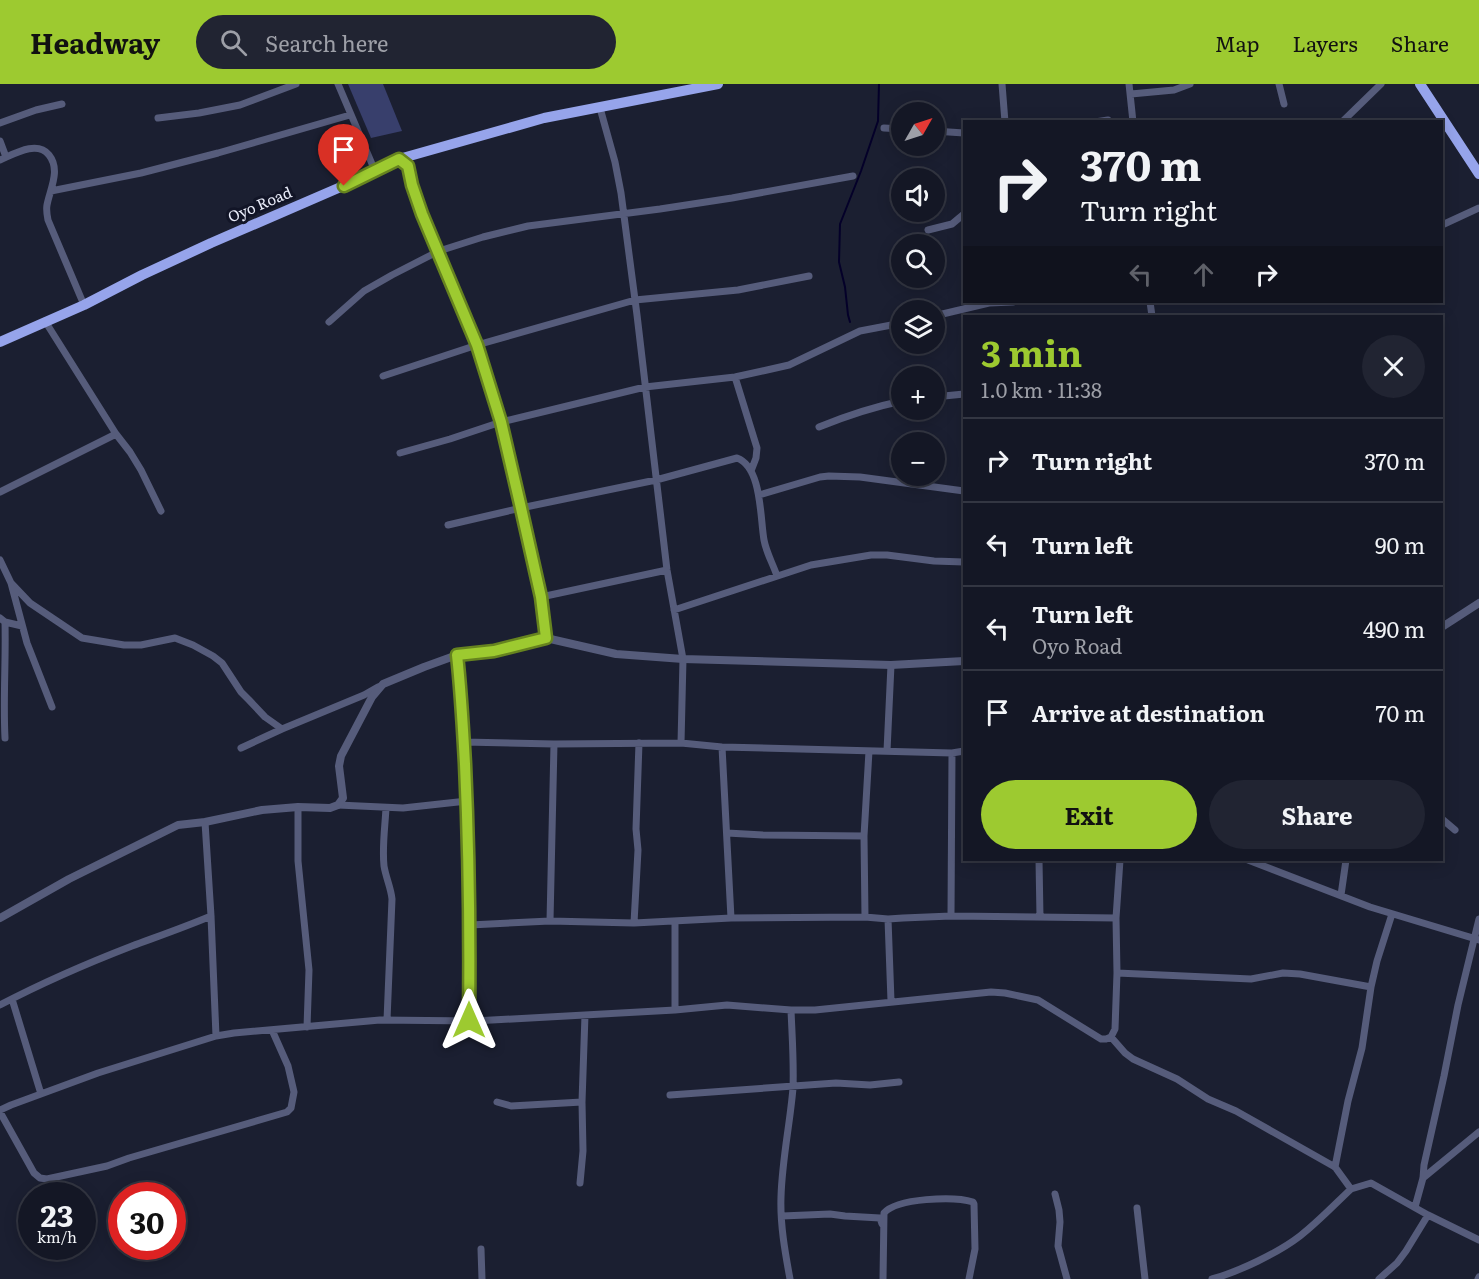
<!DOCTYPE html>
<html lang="en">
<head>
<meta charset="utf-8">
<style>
	:root { --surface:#141725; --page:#212432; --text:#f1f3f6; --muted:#9d9fa7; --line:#333642; --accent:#9dca30 }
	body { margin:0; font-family:Literata,serif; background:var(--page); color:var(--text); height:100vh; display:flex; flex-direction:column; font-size:22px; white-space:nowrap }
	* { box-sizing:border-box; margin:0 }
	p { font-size:20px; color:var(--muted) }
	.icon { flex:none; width:33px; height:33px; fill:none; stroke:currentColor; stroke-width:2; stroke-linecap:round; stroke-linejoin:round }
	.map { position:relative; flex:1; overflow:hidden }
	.details { position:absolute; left:963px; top:231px; width:480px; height:546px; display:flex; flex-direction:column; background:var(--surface); border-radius:0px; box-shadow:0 3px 15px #0003,0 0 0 2px var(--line) }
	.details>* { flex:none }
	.hud { position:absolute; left:963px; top:36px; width:480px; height:183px; border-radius:0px; box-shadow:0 3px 15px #0003,0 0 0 2px var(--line); background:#141725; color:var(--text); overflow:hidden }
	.needle { width:39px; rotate:51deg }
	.controls { position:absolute; left:891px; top:18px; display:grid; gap:12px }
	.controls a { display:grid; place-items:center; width:54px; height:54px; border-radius:50%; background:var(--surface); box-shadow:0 3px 15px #0003,0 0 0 2px var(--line); font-size:30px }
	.speed { position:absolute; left:18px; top:1098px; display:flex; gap:12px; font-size:30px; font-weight:700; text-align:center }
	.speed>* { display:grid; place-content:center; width:78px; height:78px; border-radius:50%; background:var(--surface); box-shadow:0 3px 15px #0003,0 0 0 2px var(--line); line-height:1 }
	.speed small { font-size:15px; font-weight:400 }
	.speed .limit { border:9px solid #d22; background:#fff; color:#111 }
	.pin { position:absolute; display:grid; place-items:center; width:51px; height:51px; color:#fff; margin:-62px -26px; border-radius:50% 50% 50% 0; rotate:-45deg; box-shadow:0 0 6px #0007 }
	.pin .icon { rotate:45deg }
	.me { position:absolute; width:66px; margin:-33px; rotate:0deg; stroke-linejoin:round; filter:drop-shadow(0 0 4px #0008) }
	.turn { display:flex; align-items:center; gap:21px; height:126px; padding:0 18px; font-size:27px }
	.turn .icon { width:78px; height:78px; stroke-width:2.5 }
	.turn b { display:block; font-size:42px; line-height:51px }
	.lanes { display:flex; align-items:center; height:57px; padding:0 18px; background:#0003; justify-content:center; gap:30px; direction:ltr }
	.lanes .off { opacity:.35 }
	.round { display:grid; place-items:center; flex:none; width:63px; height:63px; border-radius:32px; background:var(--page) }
	.head { display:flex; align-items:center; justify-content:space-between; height:102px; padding:0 18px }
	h1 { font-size:36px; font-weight:700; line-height:45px; color:var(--accent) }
	.cta { display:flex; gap:12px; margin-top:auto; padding:12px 18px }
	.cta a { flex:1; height:69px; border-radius:36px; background:var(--accent); color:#111; font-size:24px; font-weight:700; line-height:69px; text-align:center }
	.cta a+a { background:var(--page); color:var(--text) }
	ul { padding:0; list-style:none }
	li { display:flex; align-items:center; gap:18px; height:84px; padding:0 18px; border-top:2px solid var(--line) }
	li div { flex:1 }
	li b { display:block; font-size:22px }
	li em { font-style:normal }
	header { display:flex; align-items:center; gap:36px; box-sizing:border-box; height:84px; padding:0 30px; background:var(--accent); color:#111 }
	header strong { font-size:28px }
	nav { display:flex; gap:33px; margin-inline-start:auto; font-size:21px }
	.search { width:420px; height:54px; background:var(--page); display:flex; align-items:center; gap:15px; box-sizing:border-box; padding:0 21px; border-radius:33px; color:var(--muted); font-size:22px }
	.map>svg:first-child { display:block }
	.green { fill:#383f6c }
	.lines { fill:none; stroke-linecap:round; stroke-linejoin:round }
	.stream { stroke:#040029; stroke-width:2 }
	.minor { stroke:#565c7b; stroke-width:7 }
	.tertiary { stroke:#565c7b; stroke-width:8 }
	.trunk { stroke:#96a4eb; stroke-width:10 }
	.route-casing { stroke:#66831f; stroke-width:15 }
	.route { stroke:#9dca30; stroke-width:10 }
	.labels { text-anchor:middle; stroke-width:6; stroke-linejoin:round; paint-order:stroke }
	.street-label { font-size:15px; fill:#e9ecf9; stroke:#121527 }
</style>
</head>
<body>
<header>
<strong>Headway</strong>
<div class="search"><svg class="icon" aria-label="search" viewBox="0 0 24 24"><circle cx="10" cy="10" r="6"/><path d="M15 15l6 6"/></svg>Search here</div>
<nav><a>Map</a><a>Layers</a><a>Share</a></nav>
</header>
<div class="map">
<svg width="1479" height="1195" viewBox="0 0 1479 1195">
	<rect width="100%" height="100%" fill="#1b1f31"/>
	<!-- green -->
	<path class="green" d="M348,0H383L402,47L371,54Z"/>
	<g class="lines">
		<!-- stream -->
		<path class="stream" d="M850,238L848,231L845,203L839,178L840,140L861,87L878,37L879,0"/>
		<!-- minor -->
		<path class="minor" d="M338,0L375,87
			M1002,0L1005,38
			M1129,0L1133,38
			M1279,0L1284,20
			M1131,10L1174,6L1190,0
			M600,24L615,78L621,109L637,231L667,486L683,575L681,659
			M158,34L199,29L240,21L296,0
			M1095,38L1108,36
			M1342,38L1381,0
			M0,39L36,26L62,20
			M884,44L902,45
			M934,47L964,49
			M0,57L6,73
			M399,75L408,82L413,101L422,130L477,261L501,338L541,513L546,554
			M0,76C14,70 37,56 49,71C61,86 50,105 47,121C46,126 47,131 48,136L84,221
			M51,107L141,89L218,69L350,31
			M1442,141L1479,124
			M928,146L952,140L964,130
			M1150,218L1152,232
			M934,232L989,219L1013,218
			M45,237L116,350L130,368L141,386L161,427
			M329,238L364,207L392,191L439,167L483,153L528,142L660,125L732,114L853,92
			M383,292L477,261L635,216L738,206L809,192
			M735,293L757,364L756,374L751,387
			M934,313L964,310
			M819,343C846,332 873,323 902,317
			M400,369L450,355L501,338L645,303L735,293L767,286L789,281L860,247L902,239
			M0,408L116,350
			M759,411L820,393L829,392L860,393L964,407
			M448,441L521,424L656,396L737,374C762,383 760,434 764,456C766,468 773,480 777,492
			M0,476L11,499L27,559L52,623
			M11,499L30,519L82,554L124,561H141L175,554L193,561L213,572L222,579L241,608L249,616L265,633L282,645
			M541,513L667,486
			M674,526L811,481L871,471H887L934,477L964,478
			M0,534L5,538L22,542
			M5,538C6,577 3,615 5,654
			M457,571C471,692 470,815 469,936
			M464,658L554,660L681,659L722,663L952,669L964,667
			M722,663L731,834
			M241,664L282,645L364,611L378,603
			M887,667L891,581
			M338,721L403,724L467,717
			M298,723V777L309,886L307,943
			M386,724C385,743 382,763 384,782C386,794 391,804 392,815L387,936
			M1442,735L1455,746
			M205,738L211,832L216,952
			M727,749L763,751L864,752
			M1039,776L1040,833
			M1248,776L1370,823L1479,856
			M1341,811L1346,776
			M951,832L952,669
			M865,833L864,752L869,667
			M888,835L891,917
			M550,837L554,660
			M634,839L638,766L636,745L639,659
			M470,841L550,837L634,839L731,834L865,833L888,835L903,834L951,832L1116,834
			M1117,889L1251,895L1283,889L1300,890L1371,903
			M12,915L41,1010
			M0,921C42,899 88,879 132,862C159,852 185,843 211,832
			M675,926V837
			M1111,953L1125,969L1133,975L1177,995L1208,1015L1236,1027L1335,1083L1351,1105L1371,1099L1428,1131L1479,1156
			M670,1011L836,999L870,1001L899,998
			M497,1018L511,1022L582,1018
			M0,1026L11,1021L98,989L216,952L234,949L380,936L474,937L675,926L727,921L791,926H815L991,908L1005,909L1038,916L1101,955H1106L1111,953L1115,945L1117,889L1116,834L1120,776
			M0,1028L34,1089L40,1094L47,1095L107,1082L129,1074L287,1028L291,1024L294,1008L288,982L272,946
			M1335,1083L1348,1017L1362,964L1371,903L1377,877L1392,830
			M1423,1094L1479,1048
			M580,1099L583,1067L582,1018L585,931
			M1055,1110L1059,1126L1060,1138L1058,1162L1067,1195
			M1415,1123L1423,1094L1424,1081L1444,992L1458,921L1479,835
			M1137,1124L1145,1195
			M782,1132L830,1130L845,1132L880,1134L882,1140
			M481,1165L482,1195
			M790,1195C785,1168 780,1140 781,1113C782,1076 790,1040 793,1004C794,978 792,951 791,926
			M883,1195L884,1129C897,1114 954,1112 973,1118L974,1120L975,1165L969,1195
			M1212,1195C1238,1188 1278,1169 1300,1152C1318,1138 1334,1121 1351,1105
			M1379,1195L1397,1179L1406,1167L1428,1131
			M1478,1195L1479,1193"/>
		<!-- tertiary -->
		<path class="tertiary" d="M1442,543L1479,519
			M0,834L69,795L178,741L205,738L262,726L298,723L330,724L338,721L343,714L339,682L341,672L372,613L383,600L424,583L457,571L494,568L546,554L616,570L683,575L891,581L964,577"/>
		<!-- trunk -->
		<path class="trunk" d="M1420,0L1479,90
			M0,258L84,221L142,191L211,159L343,102L399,75L544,34L718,0"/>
	</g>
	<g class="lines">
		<defs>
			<path id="route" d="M344,102L399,75L408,82L412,101L422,130L477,261L501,338L521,424L541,513L546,554L494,567L457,571C461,607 463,644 465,680C469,766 470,851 469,936"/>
		</defs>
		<!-- route casing -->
		<use href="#route" class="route-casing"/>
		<!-- route -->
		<use href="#route" class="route"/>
	</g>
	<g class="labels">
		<!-- street labels -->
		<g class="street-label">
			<text transform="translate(260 121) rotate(-23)" y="5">Oyo Road</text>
		</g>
	</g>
</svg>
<div class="controls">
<a><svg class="needle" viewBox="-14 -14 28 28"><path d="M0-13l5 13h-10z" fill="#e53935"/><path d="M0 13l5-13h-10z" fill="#9d9fa7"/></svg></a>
<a><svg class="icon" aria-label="sound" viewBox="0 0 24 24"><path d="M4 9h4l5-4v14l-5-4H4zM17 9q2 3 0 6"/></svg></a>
<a><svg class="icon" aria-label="search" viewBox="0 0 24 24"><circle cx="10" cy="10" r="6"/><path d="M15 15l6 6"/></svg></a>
<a><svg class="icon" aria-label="layers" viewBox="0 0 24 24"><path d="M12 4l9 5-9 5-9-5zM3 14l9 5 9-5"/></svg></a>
<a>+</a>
<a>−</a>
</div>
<div class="speed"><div>23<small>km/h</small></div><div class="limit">30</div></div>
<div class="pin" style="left:344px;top:102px;background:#d93025"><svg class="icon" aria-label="arrive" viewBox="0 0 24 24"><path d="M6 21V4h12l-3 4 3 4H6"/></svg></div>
<svg class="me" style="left:469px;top:936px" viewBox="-20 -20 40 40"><path d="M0-17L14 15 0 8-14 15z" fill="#9dca30" stroke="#fff" stroke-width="4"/></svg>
<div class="hud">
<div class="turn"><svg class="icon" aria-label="right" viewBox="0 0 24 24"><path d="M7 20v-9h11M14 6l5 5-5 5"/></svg><div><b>370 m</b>Turn right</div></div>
<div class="lanes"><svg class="icon off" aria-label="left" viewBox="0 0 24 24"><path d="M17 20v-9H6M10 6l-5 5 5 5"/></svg><svg class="icon off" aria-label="ahead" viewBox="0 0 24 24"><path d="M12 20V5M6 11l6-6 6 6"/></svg><svg class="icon" aria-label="right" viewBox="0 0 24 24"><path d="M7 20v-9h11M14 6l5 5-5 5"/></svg></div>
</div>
<section class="details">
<div class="head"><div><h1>3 min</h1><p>1.0 km · 11:38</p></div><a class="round"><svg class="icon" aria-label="close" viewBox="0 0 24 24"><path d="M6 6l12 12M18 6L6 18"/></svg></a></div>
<ul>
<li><svg class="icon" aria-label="right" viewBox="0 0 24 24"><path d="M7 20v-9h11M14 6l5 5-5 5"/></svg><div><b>Turn right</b></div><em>370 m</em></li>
<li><svg class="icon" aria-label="left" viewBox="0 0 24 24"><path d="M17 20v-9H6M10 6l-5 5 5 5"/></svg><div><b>Turn left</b></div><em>90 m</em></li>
<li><svg class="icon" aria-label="left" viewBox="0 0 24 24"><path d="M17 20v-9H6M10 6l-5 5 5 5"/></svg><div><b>Turn left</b><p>Oyo Road</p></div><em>490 m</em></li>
<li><svg class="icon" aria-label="arrive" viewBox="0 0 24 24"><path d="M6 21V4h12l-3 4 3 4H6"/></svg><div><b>Arrive at destination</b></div><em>70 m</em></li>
</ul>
<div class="cta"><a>Exit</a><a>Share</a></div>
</section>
</div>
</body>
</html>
